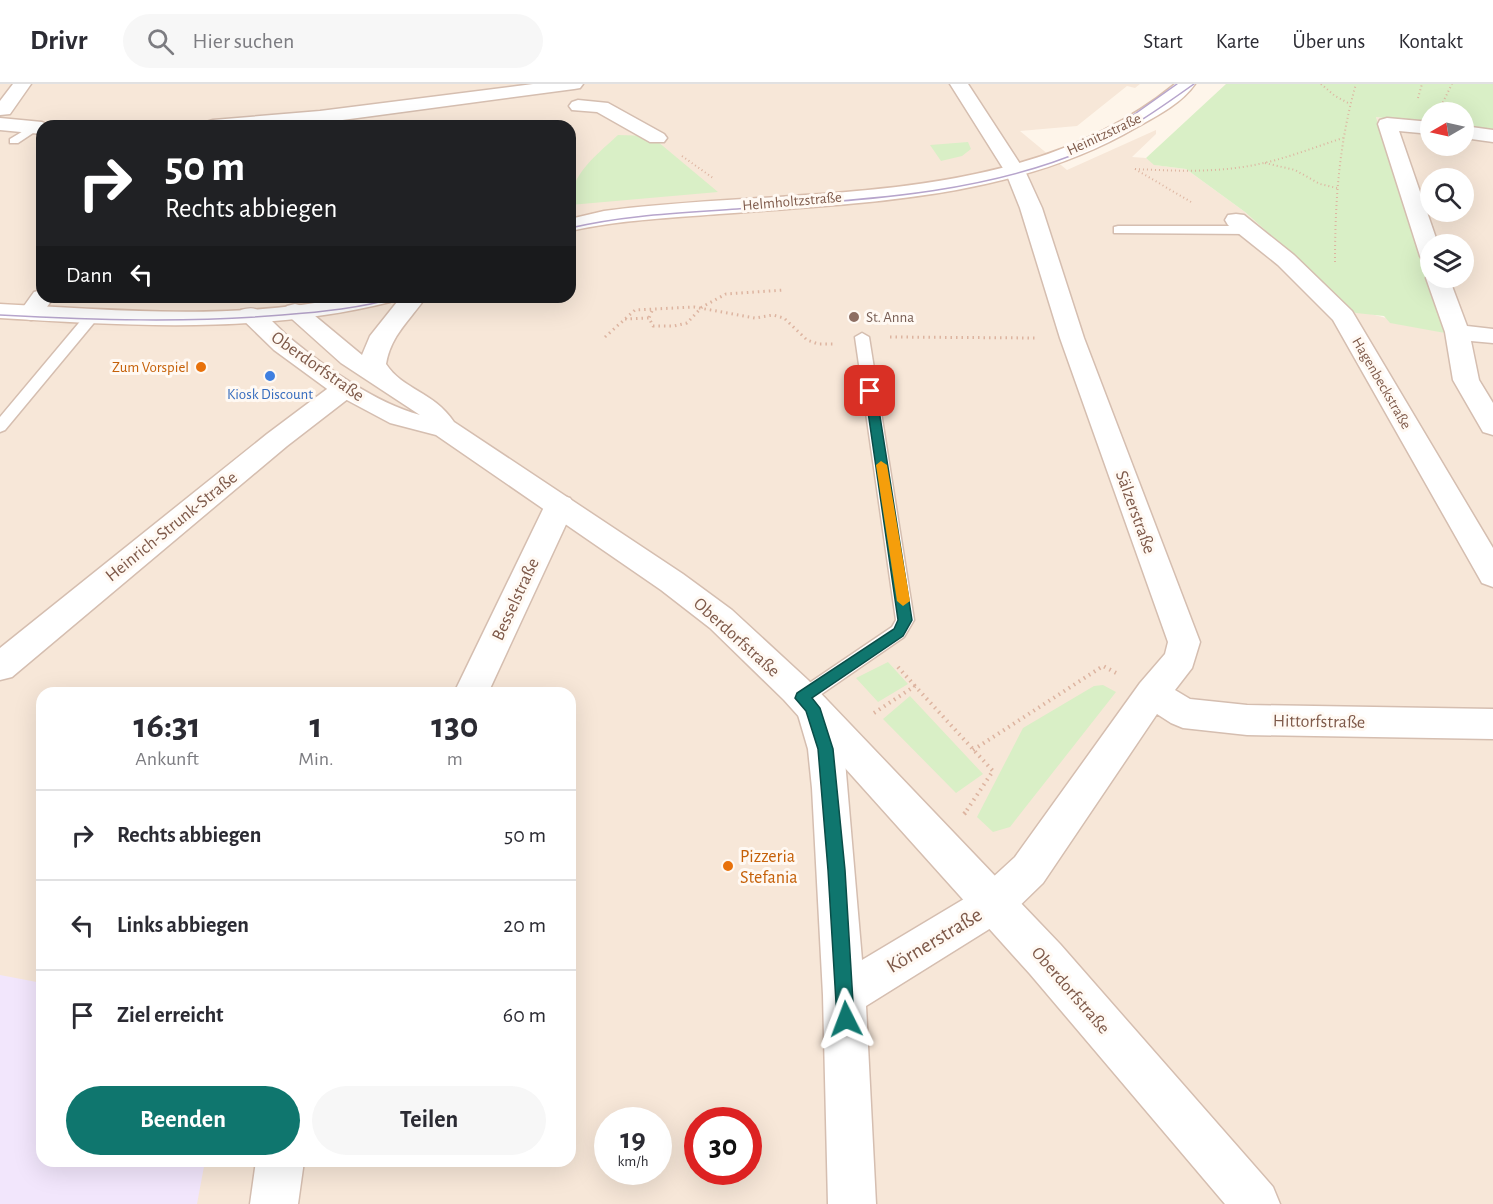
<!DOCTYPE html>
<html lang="de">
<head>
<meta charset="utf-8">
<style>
	:root { --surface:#fff; --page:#f7f7f7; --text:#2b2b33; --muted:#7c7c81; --line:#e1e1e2; --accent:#0f766e }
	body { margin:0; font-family:"Alegreya Sans",sans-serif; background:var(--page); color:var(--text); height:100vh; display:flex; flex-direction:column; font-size:22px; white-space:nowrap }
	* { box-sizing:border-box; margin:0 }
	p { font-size:20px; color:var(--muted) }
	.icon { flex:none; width:33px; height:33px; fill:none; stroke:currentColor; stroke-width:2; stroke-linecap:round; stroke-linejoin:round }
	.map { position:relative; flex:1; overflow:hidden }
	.drawer { position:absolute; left:36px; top:603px; width:540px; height:480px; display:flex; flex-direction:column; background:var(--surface); border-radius:18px; box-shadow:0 6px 24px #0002 }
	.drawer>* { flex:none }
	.hud { position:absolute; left:36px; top:36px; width:540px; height:183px; border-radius:18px; box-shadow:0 6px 24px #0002; background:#202124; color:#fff; overflow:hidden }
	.needle { width:39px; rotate:261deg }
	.fabs { position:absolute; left:1420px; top:18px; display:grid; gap:12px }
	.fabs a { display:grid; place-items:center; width:54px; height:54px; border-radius:50%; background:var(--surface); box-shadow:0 6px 24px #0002; font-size:30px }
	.speed { position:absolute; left:594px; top:1023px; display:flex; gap:12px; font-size:30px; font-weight:700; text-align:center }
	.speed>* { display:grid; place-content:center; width:78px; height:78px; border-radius:50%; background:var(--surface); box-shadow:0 6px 24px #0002; line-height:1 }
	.speed small { font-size:15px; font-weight:400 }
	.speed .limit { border:9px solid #d22; background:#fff; color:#111 }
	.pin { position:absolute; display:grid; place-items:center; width:51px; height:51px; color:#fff; margin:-26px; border-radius:12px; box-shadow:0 3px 9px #0006 }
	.me { position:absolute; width:66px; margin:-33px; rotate:357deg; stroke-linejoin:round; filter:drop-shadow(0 0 4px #0008) }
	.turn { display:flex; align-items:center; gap:21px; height:126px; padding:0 30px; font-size:27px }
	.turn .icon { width:78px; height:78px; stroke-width:2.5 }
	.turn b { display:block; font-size:42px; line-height:51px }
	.then { display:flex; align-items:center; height:57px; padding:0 30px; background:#0003; gap:12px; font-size:22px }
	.eta { display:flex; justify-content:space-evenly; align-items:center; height:102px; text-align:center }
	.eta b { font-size:36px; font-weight:700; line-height:42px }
	.action { display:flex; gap:12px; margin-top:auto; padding:12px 30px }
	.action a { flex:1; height:69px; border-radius:36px; background:var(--accent); color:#fff; font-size:24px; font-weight:700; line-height:69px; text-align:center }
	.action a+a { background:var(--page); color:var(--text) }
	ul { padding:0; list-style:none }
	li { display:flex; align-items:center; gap:18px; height:90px; padding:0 30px; border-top:2px solid var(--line) }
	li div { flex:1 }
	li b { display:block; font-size:22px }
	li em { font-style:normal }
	header { display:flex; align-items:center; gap:36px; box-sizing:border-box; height:84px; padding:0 30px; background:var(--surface); border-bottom:2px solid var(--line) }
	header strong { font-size:28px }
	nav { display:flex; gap:33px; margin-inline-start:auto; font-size:21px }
	.search { width:420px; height:54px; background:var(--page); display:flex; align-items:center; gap:15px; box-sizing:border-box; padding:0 21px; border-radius:33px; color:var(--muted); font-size:22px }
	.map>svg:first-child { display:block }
	.residential { fill:#f7e7d8; fill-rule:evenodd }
	.education { fill:#f2e6fc }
	.green { fill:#d9efc6 }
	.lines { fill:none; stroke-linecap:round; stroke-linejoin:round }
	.service-casing { stroke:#d5beb0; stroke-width:3 }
	.minor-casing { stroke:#d5beb0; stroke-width:3 }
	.tertiary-casing { stroke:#d5beb0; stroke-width:3 }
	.secondary-casing { stroke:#d9bead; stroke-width:3 }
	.path-far3 { stroke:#ddb4a0; stroke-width:2; stroke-dasharray:1 3; stroke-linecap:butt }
	.path-far2 { stroke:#ddb4a0; stroke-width:3; stroke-dasharray:1.5 4; stroke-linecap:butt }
	.path-far1 { stroke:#ddb4a0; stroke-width:4; stroke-dasharray:1.5 4.5; stroke-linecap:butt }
	.path { stroke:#ddb4a0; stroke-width:4.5; stroke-dasharray:2 6; stroke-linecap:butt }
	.service { fill:#fff; fill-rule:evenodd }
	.minor { fill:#fff; fill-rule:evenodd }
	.tertiary { fill:#fff; fill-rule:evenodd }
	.secondary { fill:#fff; fill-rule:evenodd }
	.tram { stroke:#b7a5cc; stroke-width:1.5 }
	.route { fill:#0f766e; stroke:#0a4d48; stroke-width:1.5 }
	.slow { fill:#f59e0b }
	.education-dot { fill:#8d6e63; stroke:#fff9f3; stroke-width:2 }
	.food-dot { fill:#e8710a; stroke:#fff9f3; stroke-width:2 }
	.shop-dot { fill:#3f7fe0; stroke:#fff9f3; stroke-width:2 }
	.labels { text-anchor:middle; stroke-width:6; stroke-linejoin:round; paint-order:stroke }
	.far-street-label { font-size:15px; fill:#7e5949; stroke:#fff9f3 }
	.far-education-label { font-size:15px; fill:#785e54; stroke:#fff9f3; text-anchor:start }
	.far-food-label { font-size:15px; fill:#c56008; stroke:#fff9f3; text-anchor:end }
	.far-shop-label { font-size:15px; fill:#366cbe; stroke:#fff9f3 }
	.street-label { font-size:18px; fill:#7e5949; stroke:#fff9f3 }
	.food-label { font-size:18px; fill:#c56008; stroke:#fff9f3; text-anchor:start }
	.near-street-label { font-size:21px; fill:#7e5949; stroke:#fff9f3 }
</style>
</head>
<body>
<header>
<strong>Drivr</strong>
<div class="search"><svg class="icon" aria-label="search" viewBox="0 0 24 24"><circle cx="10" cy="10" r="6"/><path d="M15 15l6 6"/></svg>Hier suchen</div>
<nav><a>Start</a><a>Karte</a><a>Über uns</a><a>Kontakt</a></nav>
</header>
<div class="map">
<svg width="1493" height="1120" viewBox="0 0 1493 1120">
	<rect width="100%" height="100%" fill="#fef5ea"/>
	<!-- residential -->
	<path class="residential" d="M0,0H1140L1135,4L1127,2L1077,42L1020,47L1067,86L1156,46V50L1132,73L1146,74L1155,81L1186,85L1245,128L1304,181L1347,224L1445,249L1376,33L1431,40V62H1464V44L1493,48V1120H0ZM42,42H570V213H42ZM1431,94H1464V128H1431ZM1431,160H1464V194H1431ZM42,609H570V1077H42ZM608,1036H658V1088H608ZM698,1036H748V1088H698Z"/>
	<!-- education -->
	<path class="education" d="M0,891L42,899V1077H205L197,1120H0Z"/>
	<!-- green -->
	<path class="green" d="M1226,0H1493V48L1464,44V28H1431V40L1376,33L1445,249L1390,239L1384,232L1356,229L1347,224L1304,181L1245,128L1186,85L1154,81L1146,74Z
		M618,51L651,52L718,108L570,121C570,90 598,70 618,51Z
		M968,58L971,65L962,72L941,77L930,61Z
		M888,578L908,600L878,618L856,594Z
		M1103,601L1116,608L1010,743L993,748L977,733L1023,644L1094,602Z
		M910,612L983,690L956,709L883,635Z"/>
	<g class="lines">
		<defs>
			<path id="service" d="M35,40L40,43L39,45L18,59H10V55Z
				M1118,142H1249L1255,146L1249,150L1114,149V143Z
				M93,227L100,231L98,234L5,346L0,348V333L88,228Z
				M862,249L869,253L914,536L904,553L810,618L803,621L796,618L794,613L796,608L892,543L896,536L855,253Z"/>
			<path id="minor" d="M13,0H31L10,30L0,31V17Z
				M533,0H583L580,4L574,5L320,39L280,42H204L206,38L213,36L320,27Z
				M950,0H968L1026,89L1042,124L1084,254L1200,558L1192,584L1175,606L1190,615L1247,621L1493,625V655L1247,651L1183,644L1171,639L1157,630L1043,799L1007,834L866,922L876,1120H828L823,911L812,704L808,665L796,624L801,614L813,610L825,614L844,665L862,876L979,806L1015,773L1140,599L1165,570L1168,558L1060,254L1020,124L1006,89Z
				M578,16L608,19L664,50L667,54L664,58H650L597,28L572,26L569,22L572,18Z
				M0,34L42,38L50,42H42V50L0,46Z
				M1387,34L1431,38V50L1399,47L1438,160H1431V179L1423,177L1420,172L1378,40L1380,36Z
				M1464,42L1493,46V58L1464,54Z
				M1236,130L1244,131L1294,171L1352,227L1493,464V503L1482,499L1333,236L1278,181L1228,141L1225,136L1228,131Z
				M1430,189L1431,194H1449L1467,242L1493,245V259L1471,257L1479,296L1493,319V351L1483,348L1453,296L1445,248L1426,194Z
				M42,206V213H54L39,234L31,236L23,234L19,229L34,208Z
				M344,297L353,299L357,305L353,311L287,362L12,593L0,596V564L267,350L335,299Z
				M560,411L570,414L575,421L488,609H454L545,421L550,414Z
				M256,1077H304L298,1120H250Z"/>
			<path id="tertiary" d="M401,213H426C410,236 391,251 386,280C403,306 433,307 454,338L683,490L732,526L808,596L1060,860L1273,1103L1280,1120H1225L1030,890L784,616L710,544L661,506L436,351L390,339L330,307L274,266L238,231L241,226C248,224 254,223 259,227C271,234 280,246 291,255C326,284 376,319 420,331L341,279L283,227L287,222L295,220L303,222L362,271L370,252Z"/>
			<path id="secondary" d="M1175,0H1195C1182,19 1157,32 1137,43C1013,116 859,119 719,130C669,134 619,136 570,147V135L604,127C792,102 1020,128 1175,0Z
				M348,213H394L390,218C262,250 130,242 0,234V220C115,226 235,237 348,213Z"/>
		</defs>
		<!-- service casing -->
		<use href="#service" class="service-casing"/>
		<!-- minor casing -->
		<use href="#minor" class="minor-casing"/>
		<!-- tertiary casing -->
		<use href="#tertiary" class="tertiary-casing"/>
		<!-- secondary casing -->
		<use href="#secondary" class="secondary-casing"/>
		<!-- path-far3 -->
		<path class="path-far3" d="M1321,0L1335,12L1350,20
			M1418,14L1422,0
			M1441,22L1452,0
			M682,72L713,94
			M1265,79L1295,86L1320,100L1337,104
			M1135,85C1176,87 1218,89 1259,80C1288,74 1315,63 1343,54
			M1135,85L1191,118
			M1335,178C1335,117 1339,59 1356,0"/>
		<!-- path-far2 -->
		<path class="path-far2" d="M652,227L649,234L653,242H674L687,239L702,223L726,210L785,206
			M625,235L649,234
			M605,253L635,226L694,223L755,234L773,231L784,234L807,256L818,260H835
			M890,253L1036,254"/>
		<!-- path-far1 -->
		<path class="path-far1" d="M898,583L915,602
			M874,629L915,602L993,687L965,729
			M973,666L1103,582L1120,591"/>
		<!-- path -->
		<path class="path" d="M964,730L966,728"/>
		<!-- service -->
		<use href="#service" class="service"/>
		<!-- minor -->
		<use href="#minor" class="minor"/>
		<!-- tertiary -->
		<use href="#tertiary" class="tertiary"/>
		<!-- secondary -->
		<use href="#secondary" class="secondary"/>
		<!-- tram -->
		<path class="tram" d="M1100,51L1122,39L1177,0
			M570,144C625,131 681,129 737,125C853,116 977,112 1085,66C1125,49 1159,25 1194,0
			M0,231C94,236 188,239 282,231C322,228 361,224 399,213"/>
	</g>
	<!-- route -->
	<path class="route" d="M870,304L876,307L912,536L903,552L812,614L820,624L833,665L845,786L854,935L852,941L846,944L839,941L837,935L828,786L818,665L806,627L795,614L797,609L894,545L898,536L865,307Z"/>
	<!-- slow -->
	<path class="slow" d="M881,377L887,381L910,517L903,522L897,517L876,381Z"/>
	<!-- markers -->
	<circle class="education-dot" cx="854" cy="233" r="6"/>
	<g class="food-dot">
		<circle cx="201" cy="283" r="6"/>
		<circle cx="728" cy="782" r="6"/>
	</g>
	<circle class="shop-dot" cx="270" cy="292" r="6"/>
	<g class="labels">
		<!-- far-street labels -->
		<g class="far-street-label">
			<text transform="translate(1104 50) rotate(-25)" y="5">Heinitzstraße</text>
			<text transform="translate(792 117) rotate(-5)" y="5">Helmholtzstraße</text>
			<text transform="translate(1382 299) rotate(60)" y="5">Hagenbeckstraße</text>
		</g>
		<!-- far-education labels -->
		<g class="far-education-label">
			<text x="866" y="238">St. Anna</text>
		</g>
		<!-- far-food labels -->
		<g class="far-food-label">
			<text x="189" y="288">Zum Vorspiel</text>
		</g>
		<!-- far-shop labels -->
		<g class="far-shop-label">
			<text x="270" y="315">Kiosk Discount</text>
		</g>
		<!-- street labels -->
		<g class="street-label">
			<text transform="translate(318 282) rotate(35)" y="6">Oberdorfstraße</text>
			<text transform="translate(1136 428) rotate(70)" y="6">Sälzerstraße</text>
			<text transform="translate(171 442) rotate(-39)" y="6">Heinrich-Strunk-Straße</text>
			<text transform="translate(515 515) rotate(-65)" y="6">Besselstraße</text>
			<text transform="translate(737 553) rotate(42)" y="6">Oberdorfstraße</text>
			<text transform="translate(1319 637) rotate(1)" y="6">Hittorfstraße</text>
			<text transform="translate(1071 906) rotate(49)" y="6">Oberdorfstraße</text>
		</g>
		<!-- food labels -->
		<g class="food-label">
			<text x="740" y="778">Pizzeria<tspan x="740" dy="21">Stefania</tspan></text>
		</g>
		<!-- near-street labels -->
		<g class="near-street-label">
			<text transform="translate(934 856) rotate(-31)" y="7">Körnerstraße</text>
		</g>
	</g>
</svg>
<div class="fabs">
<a><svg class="needle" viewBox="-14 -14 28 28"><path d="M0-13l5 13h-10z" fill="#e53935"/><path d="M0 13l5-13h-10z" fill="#7c7c81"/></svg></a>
<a><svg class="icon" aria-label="search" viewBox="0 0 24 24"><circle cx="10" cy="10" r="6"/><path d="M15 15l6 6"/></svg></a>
<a><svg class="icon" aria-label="layers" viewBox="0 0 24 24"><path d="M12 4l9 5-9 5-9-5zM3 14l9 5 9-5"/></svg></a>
</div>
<div class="speed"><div>19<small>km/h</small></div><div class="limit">30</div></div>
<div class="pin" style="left:870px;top:307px;background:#d93025"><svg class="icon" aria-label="arrive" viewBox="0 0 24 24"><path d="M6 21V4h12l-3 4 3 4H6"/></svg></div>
<svg class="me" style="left:846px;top:935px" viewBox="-20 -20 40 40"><path d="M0-17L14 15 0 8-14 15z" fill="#0f766e" stroke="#fff" stroke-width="4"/></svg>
<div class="hud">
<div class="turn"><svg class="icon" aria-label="right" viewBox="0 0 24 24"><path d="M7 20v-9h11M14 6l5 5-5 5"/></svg><div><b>50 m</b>Rechts abbiegen</div></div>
<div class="then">Dann<svg class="icon" aria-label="left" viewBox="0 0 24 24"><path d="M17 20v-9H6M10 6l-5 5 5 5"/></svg></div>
</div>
<section class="drawer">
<div class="eta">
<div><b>16:31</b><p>Ankunft</p></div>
<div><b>1</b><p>Min.</p></div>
<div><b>130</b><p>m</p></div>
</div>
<ul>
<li><svg class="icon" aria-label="right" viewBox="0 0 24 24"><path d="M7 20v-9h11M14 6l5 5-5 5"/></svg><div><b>Rechts abbiegen</b></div><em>50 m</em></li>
<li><svg class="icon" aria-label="left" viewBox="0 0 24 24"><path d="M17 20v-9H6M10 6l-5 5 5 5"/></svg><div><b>Links abbiegen</b></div><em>20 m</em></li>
<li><svg class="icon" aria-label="arrive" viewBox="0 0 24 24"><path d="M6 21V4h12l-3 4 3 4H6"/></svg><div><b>Ziel erreicht</b></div><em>60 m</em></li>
</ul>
<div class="action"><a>Beenden</a><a>Teilen</a></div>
</section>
</div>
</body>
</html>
